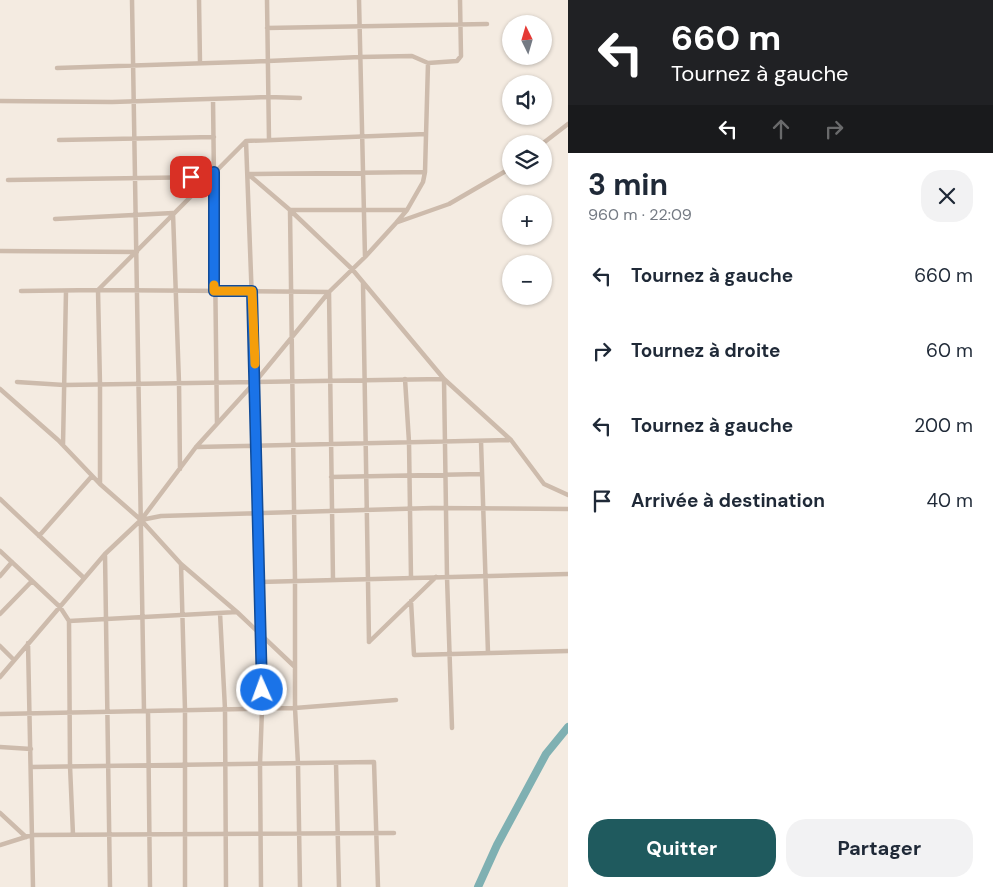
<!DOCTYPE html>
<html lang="fr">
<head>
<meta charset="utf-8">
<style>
	:root { --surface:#fff; --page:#f2f2f3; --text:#1f2937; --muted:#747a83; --accent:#1f5a5e }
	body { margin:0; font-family:"DM Sans",sans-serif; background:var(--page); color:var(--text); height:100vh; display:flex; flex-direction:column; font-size:19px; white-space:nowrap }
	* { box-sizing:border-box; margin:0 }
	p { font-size:16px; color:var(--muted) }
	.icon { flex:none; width:28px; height:28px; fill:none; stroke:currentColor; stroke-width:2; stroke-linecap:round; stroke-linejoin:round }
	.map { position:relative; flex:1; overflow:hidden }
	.details { display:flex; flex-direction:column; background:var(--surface); width:425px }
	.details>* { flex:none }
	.hud { background:#202124; color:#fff; overflow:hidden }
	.needle { width:32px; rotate:355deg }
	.controls { position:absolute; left:502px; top:15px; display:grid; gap:10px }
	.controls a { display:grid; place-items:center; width:50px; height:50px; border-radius:50%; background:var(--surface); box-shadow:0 1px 4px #0004; font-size:25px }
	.pin { position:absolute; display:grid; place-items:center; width:42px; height:42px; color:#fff; margin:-21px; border-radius:10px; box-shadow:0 2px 8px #0006 }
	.me { position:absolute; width:55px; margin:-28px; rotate:358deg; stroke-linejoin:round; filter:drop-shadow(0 0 4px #0008) }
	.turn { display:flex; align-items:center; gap:18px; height:105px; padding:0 20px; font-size:22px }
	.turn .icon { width:65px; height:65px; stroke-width:2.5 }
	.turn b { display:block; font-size:35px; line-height:42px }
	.lanes { display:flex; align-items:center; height:48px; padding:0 20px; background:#0003; justify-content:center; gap:25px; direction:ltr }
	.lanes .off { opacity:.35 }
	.round { display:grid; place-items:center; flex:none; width:52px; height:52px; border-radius:20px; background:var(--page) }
	.head { display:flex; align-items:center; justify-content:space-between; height:85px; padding:0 20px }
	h1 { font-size:30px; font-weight:700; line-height:38px }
	.button { display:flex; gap:10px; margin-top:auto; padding:10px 20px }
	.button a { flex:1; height:58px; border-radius:20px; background:var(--accent); color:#fff; font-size:20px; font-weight:700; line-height:58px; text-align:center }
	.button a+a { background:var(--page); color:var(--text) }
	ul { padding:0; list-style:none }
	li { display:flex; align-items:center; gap:15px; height:75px; padding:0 20px }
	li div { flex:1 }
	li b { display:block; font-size:19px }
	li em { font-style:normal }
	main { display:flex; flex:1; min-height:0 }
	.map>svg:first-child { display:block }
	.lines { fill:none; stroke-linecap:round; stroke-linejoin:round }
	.river { stroke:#7fb0b2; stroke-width:8 }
	.street { stroke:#cdbbac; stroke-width:4.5 }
	.route-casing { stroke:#114b97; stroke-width:12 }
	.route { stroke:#1a73e8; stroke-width:9 }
	.slow { stroke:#f59e0b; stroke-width:9 }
</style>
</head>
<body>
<main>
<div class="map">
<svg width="568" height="887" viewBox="0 0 568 887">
	<rect width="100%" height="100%" fill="#f4ebe1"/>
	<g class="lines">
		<!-- river -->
		<path class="river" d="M478,887L497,845L546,754L568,727"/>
		<!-- street -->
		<path class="street" d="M132,0L144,711
			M199,0L200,63
			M267,0L269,140
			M359,0L365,257
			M267,28L487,24
			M57,68L268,61L360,57L412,56L428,63
			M213,99L217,423
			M0,101L112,102L268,97L300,98
			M59,140L214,137
			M246,141L255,382V445L262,709L260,764L261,887
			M542,144L568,124
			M248,174L290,210L352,269L444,379L511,440L544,484L568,495
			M248,174L425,172
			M8,180L209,177
			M55,219L173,213L179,383L180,469
			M398,222L449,204L511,168
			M0,251L137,252
			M363,283L369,642
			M21,291L98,290L329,292L333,580
			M405,379L409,442L411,578
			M17,382L64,385L444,379L447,577L452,728
			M0,389L58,440L100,484L141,520L161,516L432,508L568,509
			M481,441L488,653
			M63,445L66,291
			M196,447L511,440
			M331,477L482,474
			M100,484V385L98,290L246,141L426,134
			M0,499L84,578
			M141,520L181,564L237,612L295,667
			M39,536L92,476
			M0,551L60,607L69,621L70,766L73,835
			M105,554L110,887
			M181,564L185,710V887
			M0,576L12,562
			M259,582L568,574
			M411,601L414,655L568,651
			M220,613L225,709L226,887
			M0,614L32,581
			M69,621L237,612
			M369,642L436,577
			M28,643L33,887
			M0,646L14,660
			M0,677L105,554L141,520L196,447L255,382L329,292L365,257L396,223L407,210L423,182L425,172L428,63L457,61L461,56L460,0
			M148,711L150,887
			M0,714L295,708L396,700
			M0,747L31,749
			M336,763L339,887
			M31,767L374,762L378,887
			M0,813L26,837
			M0,845L32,835L394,833
			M300,887L298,764L295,708V581L290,210H407"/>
	</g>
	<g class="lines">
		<defs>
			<path id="route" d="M191,177H209L214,172V291H252L262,690"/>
		</defs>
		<!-- route casing -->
		<use href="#route" class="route-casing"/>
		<!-- route -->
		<use href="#route" class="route"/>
		<!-- slow -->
		<path class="slow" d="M214,285V291H252L255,364"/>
	</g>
</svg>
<div class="controls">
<a><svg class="needle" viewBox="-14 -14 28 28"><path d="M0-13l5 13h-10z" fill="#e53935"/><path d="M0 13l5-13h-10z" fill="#747a83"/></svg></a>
<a><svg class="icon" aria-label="sound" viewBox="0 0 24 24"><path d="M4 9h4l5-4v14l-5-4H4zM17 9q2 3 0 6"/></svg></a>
<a><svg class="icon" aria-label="layers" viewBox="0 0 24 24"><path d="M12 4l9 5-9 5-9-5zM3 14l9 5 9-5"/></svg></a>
<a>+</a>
<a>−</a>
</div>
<div class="pin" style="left:191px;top:177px;background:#d93025"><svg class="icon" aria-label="arrive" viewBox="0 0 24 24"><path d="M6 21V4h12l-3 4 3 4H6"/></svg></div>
<svg class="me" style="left:262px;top:690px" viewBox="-20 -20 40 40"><circle r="17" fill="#1a73e8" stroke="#fff" stroke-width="3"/><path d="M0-11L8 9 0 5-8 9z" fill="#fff"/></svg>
</div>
<section class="details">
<div class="hud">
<div class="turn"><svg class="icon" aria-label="left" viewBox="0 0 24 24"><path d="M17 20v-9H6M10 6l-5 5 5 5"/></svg><div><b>660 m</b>Tournez à gauche</div></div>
<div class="lanes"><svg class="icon" aria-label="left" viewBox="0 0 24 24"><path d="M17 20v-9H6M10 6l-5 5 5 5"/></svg><svg class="icon off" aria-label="ahead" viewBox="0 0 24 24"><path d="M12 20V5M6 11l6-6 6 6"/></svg><svg class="icon off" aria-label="right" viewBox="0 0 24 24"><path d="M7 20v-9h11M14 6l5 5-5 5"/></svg></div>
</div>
<div class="head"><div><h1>3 min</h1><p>960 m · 22:09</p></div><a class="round"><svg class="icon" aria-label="close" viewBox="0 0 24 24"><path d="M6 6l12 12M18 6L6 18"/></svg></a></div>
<ul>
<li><svg class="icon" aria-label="left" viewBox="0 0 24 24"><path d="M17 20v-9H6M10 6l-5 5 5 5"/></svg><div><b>Tournez à gauche</b></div><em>660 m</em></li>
<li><svg class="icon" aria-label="right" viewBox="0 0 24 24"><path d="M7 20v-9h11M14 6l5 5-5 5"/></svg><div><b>Tournez à droite</b></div><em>60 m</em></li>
<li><svg class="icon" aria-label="left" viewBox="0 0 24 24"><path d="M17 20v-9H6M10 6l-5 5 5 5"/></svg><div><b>Tournez à gauche</b></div><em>200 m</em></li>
<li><svg class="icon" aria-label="arrive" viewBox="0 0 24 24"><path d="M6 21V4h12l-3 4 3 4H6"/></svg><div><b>Arrivée à destination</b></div><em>40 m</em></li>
</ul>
<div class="button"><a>Quitter</a><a>Partager</a></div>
</section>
</main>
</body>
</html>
